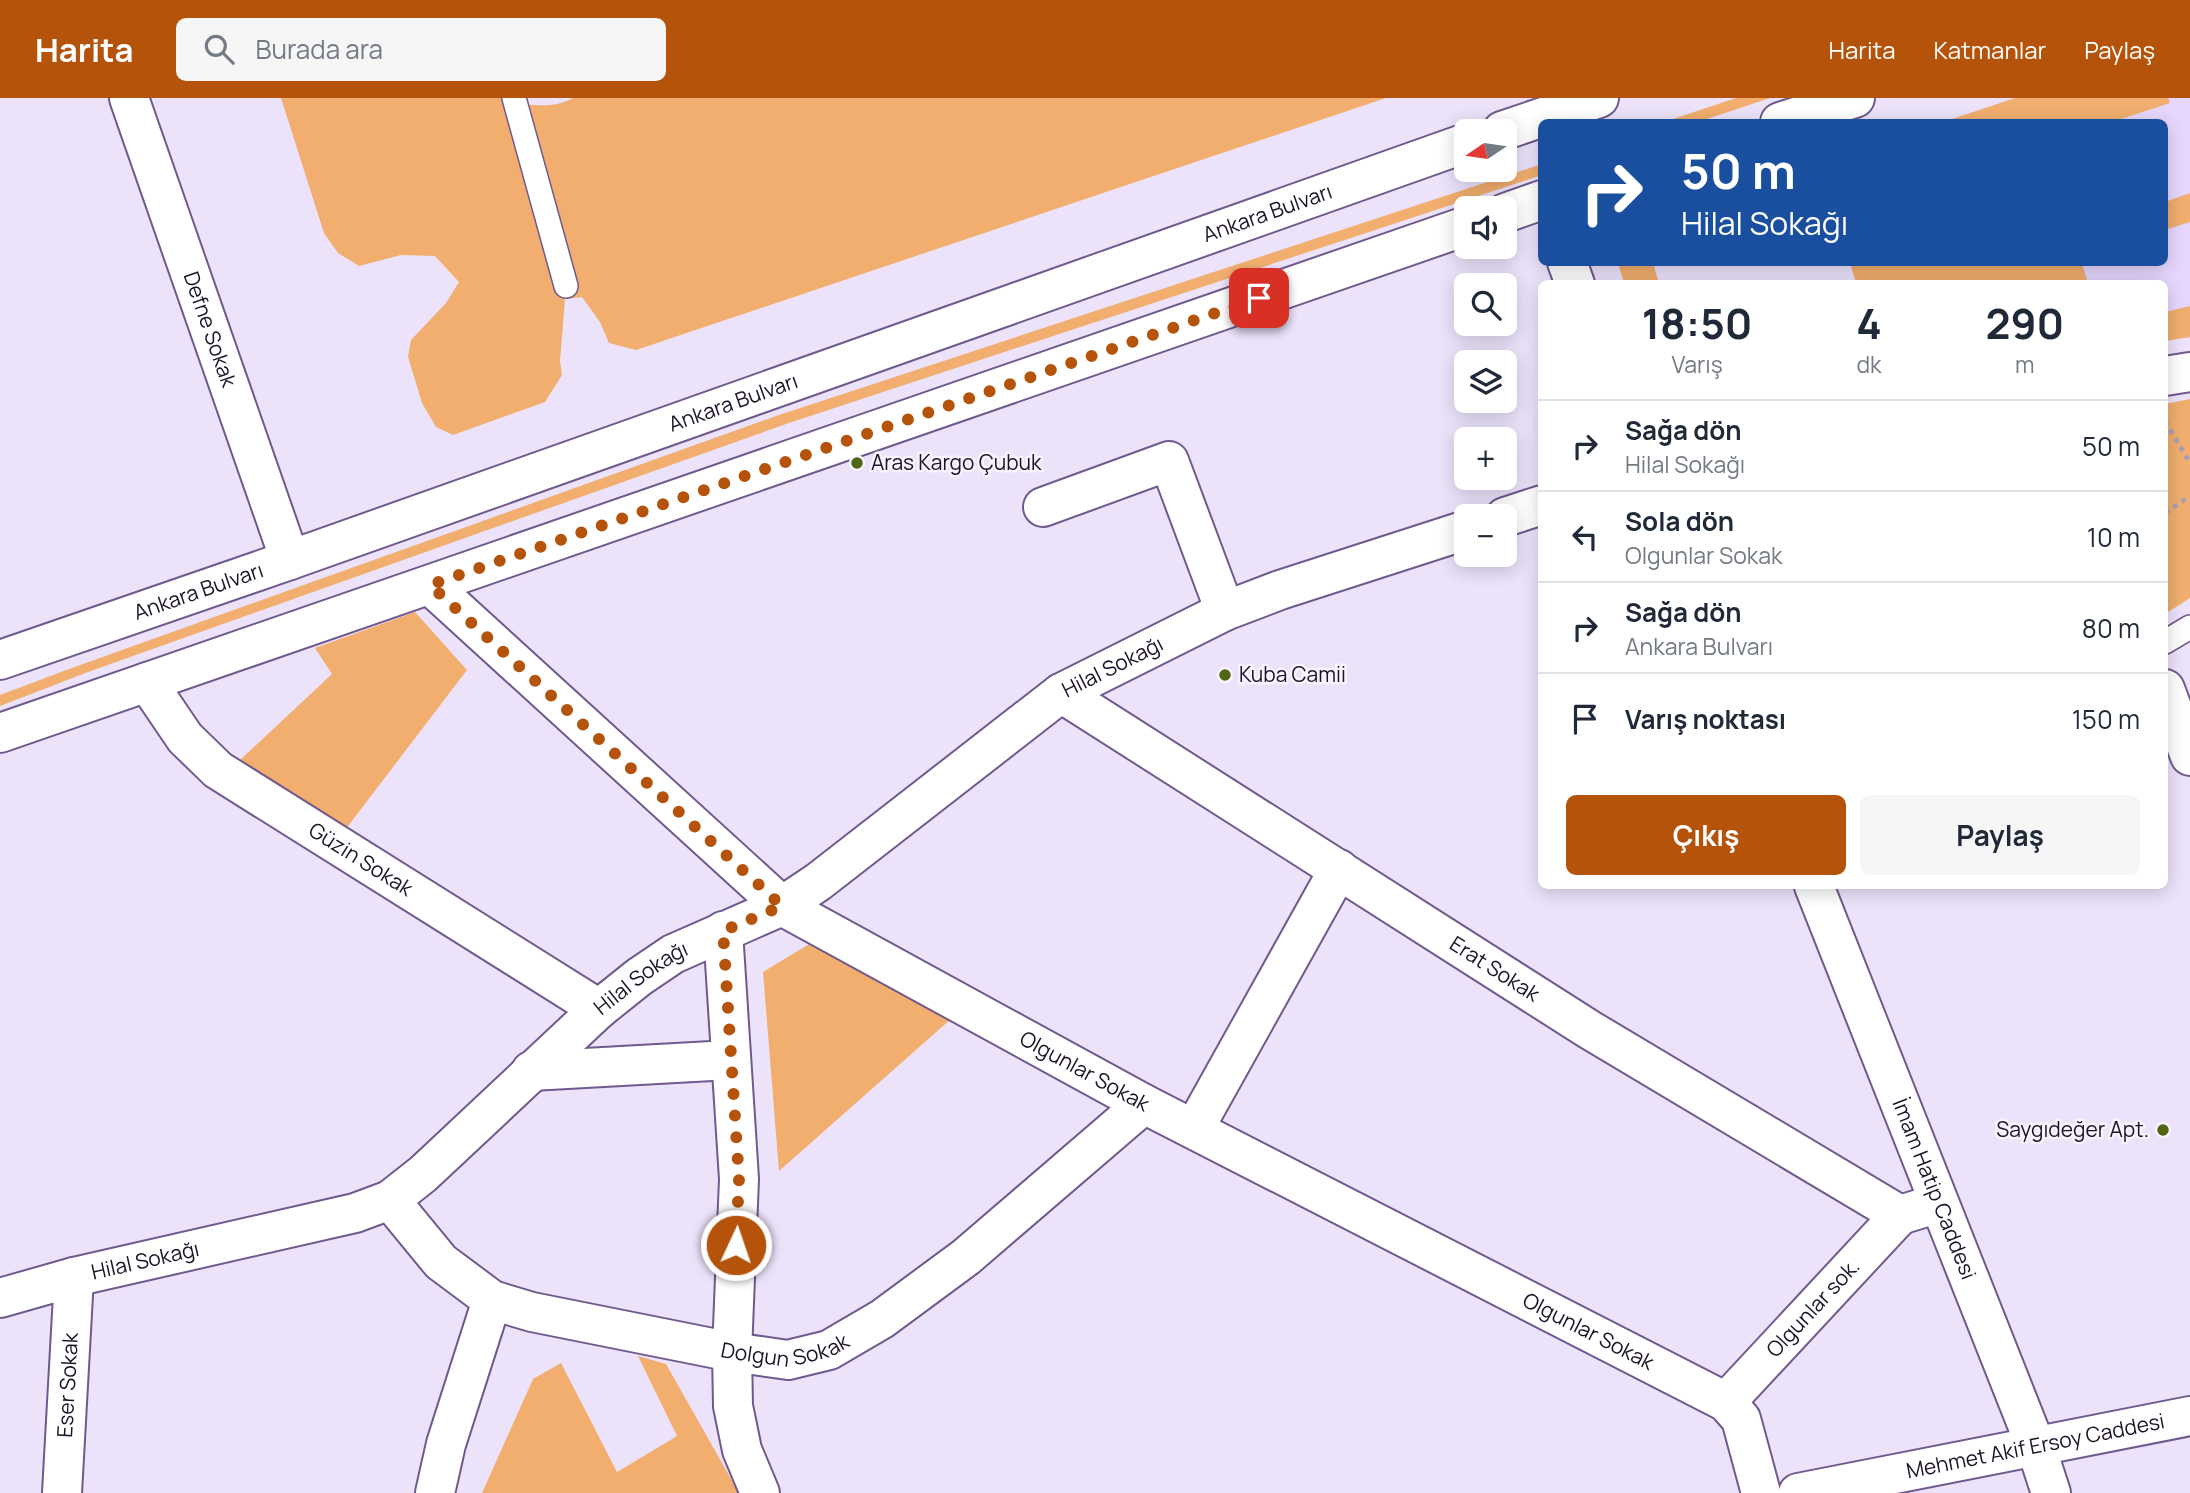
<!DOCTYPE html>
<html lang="tr">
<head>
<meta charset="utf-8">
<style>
	:root { --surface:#fff; --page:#f6f6f7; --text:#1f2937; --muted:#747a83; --line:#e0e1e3; --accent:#b45309 }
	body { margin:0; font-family:Manrope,sans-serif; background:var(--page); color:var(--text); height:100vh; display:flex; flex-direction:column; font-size:26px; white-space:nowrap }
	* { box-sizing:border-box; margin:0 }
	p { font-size:23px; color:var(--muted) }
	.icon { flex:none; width:38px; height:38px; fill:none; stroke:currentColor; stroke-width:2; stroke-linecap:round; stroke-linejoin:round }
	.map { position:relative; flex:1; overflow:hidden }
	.panel { position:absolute; left:1538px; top:182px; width:630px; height:609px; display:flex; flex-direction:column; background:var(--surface); border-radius:10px; box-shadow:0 4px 18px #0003 }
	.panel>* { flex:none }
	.hud { position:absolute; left:1538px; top:21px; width:630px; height:147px; border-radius:10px; box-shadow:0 4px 18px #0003; background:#1a4fa0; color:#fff; overflow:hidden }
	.needle { width:46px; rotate:257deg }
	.controls { position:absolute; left:1454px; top:21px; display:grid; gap:14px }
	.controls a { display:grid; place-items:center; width:63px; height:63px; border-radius:10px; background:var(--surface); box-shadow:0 4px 18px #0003; font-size:35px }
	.pin { position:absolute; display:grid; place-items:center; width:60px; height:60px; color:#fff; margin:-30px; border-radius:14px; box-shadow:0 4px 10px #0006 }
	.me { position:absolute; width:77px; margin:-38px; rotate:3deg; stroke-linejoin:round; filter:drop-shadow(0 0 5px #0008) }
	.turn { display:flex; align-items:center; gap:24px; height:147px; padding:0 28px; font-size:32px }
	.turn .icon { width:91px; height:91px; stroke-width:2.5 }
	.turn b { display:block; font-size:49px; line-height:60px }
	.eta { display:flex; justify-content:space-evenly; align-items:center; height:119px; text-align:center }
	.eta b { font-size:42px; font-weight:700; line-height:49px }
	.primary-button { display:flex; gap:14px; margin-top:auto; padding:14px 28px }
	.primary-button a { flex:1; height:80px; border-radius:10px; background:var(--accent); color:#fff; font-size:28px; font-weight:700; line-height:80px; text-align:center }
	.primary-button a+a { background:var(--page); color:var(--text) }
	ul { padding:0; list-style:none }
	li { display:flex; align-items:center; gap:21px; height:91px; padding:0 28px; border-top:2px solid var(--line) }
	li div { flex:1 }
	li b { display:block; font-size:26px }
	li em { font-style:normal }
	header { display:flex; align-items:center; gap:42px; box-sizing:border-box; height:98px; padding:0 35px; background:var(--accent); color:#fff }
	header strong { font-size:33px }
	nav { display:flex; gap:38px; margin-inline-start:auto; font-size:24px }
	.search { width:490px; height:63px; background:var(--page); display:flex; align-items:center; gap:18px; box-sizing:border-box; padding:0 24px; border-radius:10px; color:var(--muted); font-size:26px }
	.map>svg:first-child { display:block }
	.built { fill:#e7d7ff }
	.green { fill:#f1ae6e }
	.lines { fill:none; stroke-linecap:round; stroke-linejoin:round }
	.service-casing { stroke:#70598e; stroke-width:26 }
	.minor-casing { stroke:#70598e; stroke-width:42 }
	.tertiary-casing { stroke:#70598e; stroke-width:42 }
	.secondary-casing { stroke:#70598e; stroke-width:42 }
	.path { stroke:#a89fb6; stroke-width:4.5; stroke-dasharray:5 5; stroke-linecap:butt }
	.service { stroke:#fff; stroke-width:23 }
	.minor { stroke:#fff; stroke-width:38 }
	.tertiary { stroke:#fff; stroke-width:38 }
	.secondary { stroke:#fff; stroke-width:38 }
	.route { stroke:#b45309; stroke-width:12; stroke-dasharray:0 21.6 }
	.poi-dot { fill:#516613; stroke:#f7f3ff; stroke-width:2.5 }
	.labels { text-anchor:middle; stroke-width:5; stroke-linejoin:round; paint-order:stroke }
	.street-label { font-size:21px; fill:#1d1329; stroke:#f7f3ff }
	.poi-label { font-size:21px; fill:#1d1329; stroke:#f7f3ff; text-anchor:start }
</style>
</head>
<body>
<header>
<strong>Harita</strong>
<div class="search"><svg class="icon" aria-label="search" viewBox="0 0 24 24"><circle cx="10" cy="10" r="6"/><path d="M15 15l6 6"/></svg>Burada ara</div>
<nav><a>Harita</a><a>Katmanlar</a><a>Paylaş</a></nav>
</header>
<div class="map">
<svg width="2190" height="1395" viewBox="0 0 2190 1395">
	<rect width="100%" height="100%" fill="#ece3fb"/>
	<!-- built -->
	<path class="built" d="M2021,0H2190V239L2165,243V186L2064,185L2059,165L2165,164V24H2027Z"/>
	<!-- green -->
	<path class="green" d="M281,0H522L523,6C541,8 557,9 573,0H1386L636,252L609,245L600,224L582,199L565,201L560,263L562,277L545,304L453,337L436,329L422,305L408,259L411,242L446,205L459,184L435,158L401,157L359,168L338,155L324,135Z
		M1736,0H1770L1698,24H1664Z
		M2015,0H2168L2170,5L2112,24H1943Z
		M1542,66V77L789,325L88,574L0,608V597L69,571L776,318Z
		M2190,95V124L2165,132V104Z
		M1618,165H1653L1659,185H1624Z
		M1850,165H2082L2088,185H1856Z
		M2190,208V239L2165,243V214Z
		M2190,301V500L2165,516V306Z
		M415,514L467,572L342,736L240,662L332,576L315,550Z
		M811,845L951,921L779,1073L763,874Z
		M638,1258L666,1266L739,1395H482L533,1281L561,1265L617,1374L677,1338Z"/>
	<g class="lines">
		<defs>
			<path id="service" d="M514,0L566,188
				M2165,544L2190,529"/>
			<g id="minor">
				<path id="s1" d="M129,0L290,462"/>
				<path d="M2165,278L2190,274"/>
				<path d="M1043,409L1169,363L1225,513"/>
				<path d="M1505,419L1542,407"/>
				<path id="s2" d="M430,487L782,808L1144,1006L1726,1304L1741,1321L1761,1395"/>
				<path id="s3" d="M147,584L185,640L218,672L599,911"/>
				<path d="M2165,591L2190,658"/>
				<path id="s4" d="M1061,595L1590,932L1900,1117L1939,1105"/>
				<path d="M723,833L739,1081L732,1254L733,1308L742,1352L760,1395"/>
				<path d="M531,973L730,962"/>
				<path d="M1194,1031L1339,771"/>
				<path id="s5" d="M390,1102L441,1164L492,1202L532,1214L732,1254L788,1262L829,1252L882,1221L966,1159L1144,1006"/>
				<path id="s6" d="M0,1200L74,1179L355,1115L390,1102L423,1076L599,911L639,879L673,856L782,808L818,784L1061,595L1225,513L1280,492L1466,432"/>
				<path id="s7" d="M1726,1304L1900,1117"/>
				<path id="s8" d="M62,1395L74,1179"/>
				<path d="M435,1395L446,1346L492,1202"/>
			</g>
			<g id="tertiary">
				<path d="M1567,164L1575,186"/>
				<path id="s9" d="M1814,788L2036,1349L2051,1395"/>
				<path id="s10" d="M1798,1395L2190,1318"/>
			</g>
			<g id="secondary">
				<path d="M1780,24L1855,0"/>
				<path d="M1502,33L1599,0"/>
				<path d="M1505,115L1542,102"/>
				<path id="s11" d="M0,562L290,462L1466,45"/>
				<path d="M0,635L1466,128"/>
			</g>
		</defs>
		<!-- service casing -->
		<use href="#service" class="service-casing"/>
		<!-- minor casing -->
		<use href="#minor" class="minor-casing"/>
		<!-- tertiary casing -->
		<use href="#tertiary" class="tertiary-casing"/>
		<!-- secondary casing -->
		<use href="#secondary" class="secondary-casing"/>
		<!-- path -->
		<path class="path" d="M2165,323L2190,365
			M2165,415L2190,398"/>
		<!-- service -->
		<use href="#service" class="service"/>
		<!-- minor -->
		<use href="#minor" class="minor"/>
		<!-- tertiary -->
		<use href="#tertiary" class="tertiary"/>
		<!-- secondary -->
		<use href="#secondary" class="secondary"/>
	</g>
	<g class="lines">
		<!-- route -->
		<path class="route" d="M736,1147L739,1081L723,833L782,808L430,487L1259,200"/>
	</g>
	<!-- markers -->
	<g class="poi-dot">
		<circle cx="857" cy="365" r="7"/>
		<circle cx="1225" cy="577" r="7"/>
		<circle cx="2163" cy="1032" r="7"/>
	</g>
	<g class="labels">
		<!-- street labels -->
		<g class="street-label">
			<text dy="7" stroke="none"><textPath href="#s11" startOffset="1344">Ankara Bulvarı</textPath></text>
			<text dy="7" stroke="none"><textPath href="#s1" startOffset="245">Defne Sokak</textPath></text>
			<text dy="7" stroke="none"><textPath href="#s11" startOffset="777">Ankara Bulvarı</textPath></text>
			<text dy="7" stroke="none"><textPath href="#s11" startOffset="210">Ankara Bulvarı</textPath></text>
			<text dy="7" stroke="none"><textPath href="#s6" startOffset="1306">Hilal Sokağı</textPath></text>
			<text dy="7" stroke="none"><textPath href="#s3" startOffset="282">Güzin Sokak</textPath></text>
			<text dy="7" stroke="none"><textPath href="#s4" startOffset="514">Erat Sokak</textPath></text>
			<text dy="7" stroke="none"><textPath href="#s6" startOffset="738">Hilal Sokağı</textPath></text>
			<text dy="7" stroke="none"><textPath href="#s2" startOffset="821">Olgunlar Sokak</textPath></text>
			<text dy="7" stroke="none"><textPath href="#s9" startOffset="326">İmam Hatip Caddesi</textPath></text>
			<text dy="7" stroke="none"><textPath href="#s6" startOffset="150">Hilal Sokağı</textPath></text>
			<text dy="7" stroke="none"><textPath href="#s7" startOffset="128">Olgunlar sok.</textPath></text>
			<text dy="7" stroke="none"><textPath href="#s2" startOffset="1388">Olgunlar Sokak</textPath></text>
			<text dy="7" stroke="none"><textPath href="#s5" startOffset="444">Dolgun Sokak</textPath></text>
			<text dy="7" stroke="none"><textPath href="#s8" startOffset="108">Eser Sokak</textPath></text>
			<text dy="7" stroke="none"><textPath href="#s10" startOffset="242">Mehmet Akif Ersoy Caddesi</textPath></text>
		</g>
		<!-- poi labels -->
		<g class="poi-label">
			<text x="871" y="372">Aras Kargo Çubuk</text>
			<text x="1239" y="584">Kuba Camii</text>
			<text x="2149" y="1039" text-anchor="end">Saygıdeğer Apt.</text>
		</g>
	</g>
</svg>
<div class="controls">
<a><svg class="needle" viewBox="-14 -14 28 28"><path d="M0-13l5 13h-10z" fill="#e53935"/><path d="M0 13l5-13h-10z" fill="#747a83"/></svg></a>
<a><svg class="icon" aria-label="sound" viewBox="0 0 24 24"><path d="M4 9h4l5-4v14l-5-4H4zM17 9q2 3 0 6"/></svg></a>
<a><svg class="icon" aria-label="search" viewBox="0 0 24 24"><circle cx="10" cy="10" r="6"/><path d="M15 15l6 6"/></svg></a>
<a><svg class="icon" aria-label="layers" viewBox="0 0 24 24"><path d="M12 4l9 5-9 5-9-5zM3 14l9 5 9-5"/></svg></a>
<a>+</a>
<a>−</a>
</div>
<div class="pin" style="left:1259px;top:200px;background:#d93025"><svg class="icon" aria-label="arrive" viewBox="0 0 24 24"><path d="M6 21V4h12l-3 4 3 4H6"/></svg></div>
<svg class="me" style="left:736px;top:1147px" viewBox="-20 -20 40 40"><circle r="17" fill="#b45309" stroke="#fff" stroke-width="3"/><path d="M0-11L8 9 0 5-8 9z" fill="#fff"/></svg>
<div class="hud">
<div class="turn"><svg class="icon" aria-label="right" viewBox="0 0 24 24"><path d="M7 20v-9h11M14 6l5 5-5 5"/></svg><div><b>50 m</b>Hilal Sokağı</div></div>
</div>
<section class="panel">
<div class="eta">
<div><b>18:50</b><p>Varış</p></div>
<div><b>4</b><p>dk</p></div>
<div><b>290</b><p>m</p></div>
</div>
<ul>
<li><svg class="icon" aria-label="right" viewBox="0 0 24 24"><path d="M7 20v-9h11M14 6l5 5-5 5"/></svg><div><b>Sağa dön</b><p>Hilal Sokağı</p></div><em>50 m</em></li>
<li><svg class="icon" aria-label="left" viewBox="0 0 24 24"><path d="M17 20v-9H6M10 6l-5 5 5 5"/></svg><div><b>Sola dön</b><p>Olgunlar Sokak</p></div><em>10 m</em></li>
<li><svg class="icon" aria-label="right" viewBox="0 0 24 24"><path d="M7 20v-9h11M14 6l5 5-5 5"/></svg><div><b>Sağa dön</b><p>Ankara Bulvarı</p></div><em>80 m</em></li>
<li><svg class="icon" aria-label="arrive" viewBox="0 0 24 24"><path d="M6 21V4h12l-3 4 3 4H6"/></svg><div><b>Varış noktası</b></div><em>150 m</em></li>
</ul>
<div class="primary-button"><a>Çıkış</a><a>Paylaş</a></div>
</section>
</div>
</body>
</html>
